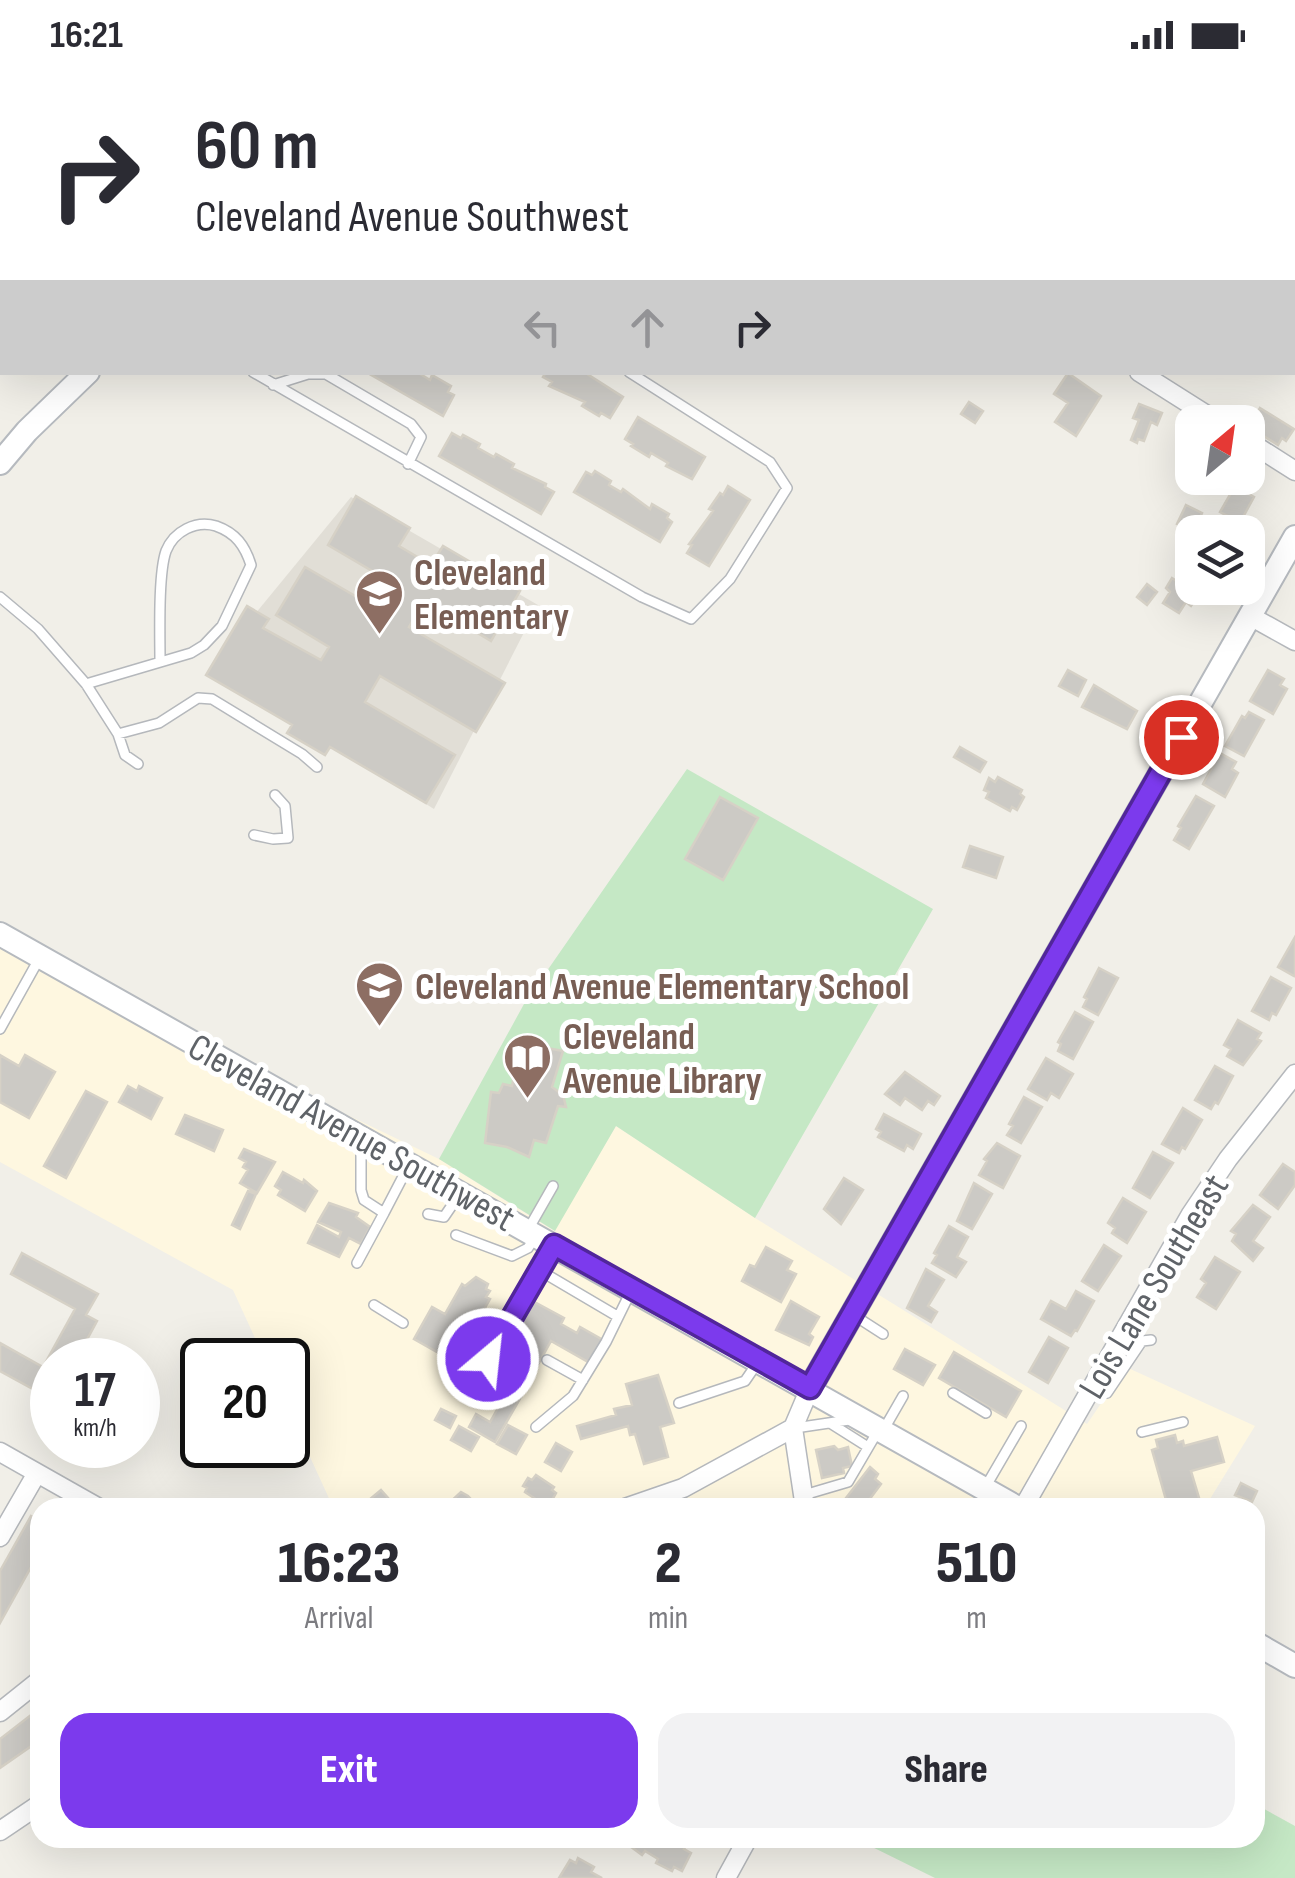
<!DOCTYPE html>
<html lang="en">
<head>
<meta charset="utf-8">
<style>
	:root { --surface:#fff; --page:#f2f2f3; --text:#2b2b33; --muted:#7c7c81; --accent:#7c3aed }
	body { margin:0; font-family:"Sofia Sans Condensed",sans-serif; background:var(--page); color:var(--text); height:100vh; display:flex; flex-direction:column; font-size:38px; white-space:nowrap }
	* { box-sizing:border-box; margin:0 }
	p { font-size:32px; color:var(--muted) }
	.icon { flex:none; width:55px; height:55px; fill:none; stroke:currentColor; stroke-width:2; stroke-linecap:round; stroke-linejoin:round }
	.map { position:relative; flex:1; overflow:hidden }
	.sheet { position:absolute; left:30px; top:1428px; width:1235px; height:350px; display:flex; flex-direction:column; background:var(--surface); border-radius:30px; box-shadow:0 10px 40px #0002 }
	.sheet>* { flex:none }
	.banner { position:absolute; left:0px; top:0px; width:1295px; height:305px; box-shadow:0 10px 40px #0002; background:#fff; color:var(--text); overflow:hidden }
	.needle { width:65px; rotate:29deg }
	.controls { position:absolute; left:1175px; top:335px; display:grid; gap:20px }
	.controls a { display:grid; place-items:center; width:90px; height:90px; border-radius:20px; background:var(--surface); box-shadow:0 10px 40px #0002; font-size:50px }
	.speed { position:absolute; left:30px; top:1268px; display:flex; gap:20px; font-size:50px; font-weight:700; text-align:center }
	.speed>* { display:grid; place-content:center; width:130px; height:130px; border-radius:50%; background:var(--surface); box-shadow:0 10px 40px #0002; line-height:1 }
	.speed small { font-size:25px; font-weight:400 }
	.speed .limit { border:5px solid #111; border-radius:15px; background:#fff; color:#111 }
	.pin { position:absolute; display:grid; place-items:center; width:85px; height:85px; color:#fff; margin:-42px; border:5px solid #fff; border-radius:50%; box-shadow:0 2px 10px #0007 }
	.me { position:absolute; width:110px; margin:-55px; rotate:28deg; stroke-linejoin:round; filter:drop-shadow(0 0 8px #0008) }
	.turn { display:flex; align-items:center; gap:35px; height:210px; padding:0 30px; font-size:45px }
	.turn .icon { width:130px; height:130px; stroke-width:2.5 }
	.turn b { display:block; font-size:70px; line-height:85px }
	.lanes { display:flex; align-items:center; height:95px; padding:0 30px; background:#0003; justify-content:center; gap:50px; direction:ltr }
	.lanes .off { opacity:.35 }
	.eta { display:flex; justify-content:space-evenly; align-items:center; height:170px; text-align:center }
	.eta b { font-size:60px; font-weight:800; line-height:70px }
	.action { display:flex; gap:20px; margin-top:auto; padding:20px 30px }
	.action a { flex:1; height:115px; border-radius:30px; background:var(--accent); color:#fff; font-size:40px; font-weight:800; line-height:115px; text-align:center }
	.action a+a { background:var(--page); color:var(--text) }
	.status { display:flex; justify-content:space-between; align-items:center; height:70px; padding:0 50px; background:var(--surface); direction:ltr }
	.status svg { height:28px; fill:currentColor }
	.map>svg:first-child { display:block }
	.commercial { fill:#fef7e0 }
	.education { fill:#e1ded6 }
	.green { fill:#c5e8c5 }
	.building { fill:#cccac5; stroke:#d6d1c6; stroke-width:2.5 }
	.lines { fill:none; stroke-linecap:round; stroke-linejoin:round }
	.lane-casing { stroke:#b5b8bc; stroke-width:12 }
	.street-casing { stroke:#b5b8bc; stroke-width:21 }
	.secondary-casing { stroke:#b6babf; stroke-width:26 }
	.lane { stroke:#fff; stroke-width:9 }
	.street { stroke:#fff; stroke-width:18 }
	.secondary { stroke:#fff; stroke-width:22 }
	.route-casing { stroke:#51269a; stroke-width:25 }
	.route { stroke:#7c3aed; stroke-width:18 }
	.labels { text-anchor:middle; stroke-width:10; stroke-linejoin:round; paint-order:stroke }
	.education-label { font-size:38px; font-weight:bold; fill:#785e54; stroke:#fff; text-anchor:start }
	.street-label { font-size:38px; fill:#5f6368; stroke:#fff }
</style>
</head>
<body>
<div class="status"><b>16:21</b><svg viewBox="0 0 49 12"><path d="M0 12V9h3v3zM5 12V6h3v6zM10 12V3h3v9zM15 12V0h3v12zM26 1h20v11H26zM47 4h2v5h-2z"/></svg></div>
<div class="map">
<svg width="1295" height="1808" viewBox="0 0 1295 1808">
	<rect width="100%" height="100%" fill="#f1efe8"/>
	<!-- commercial -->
	<path class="commercial" d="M0,855L254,1000L439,1089L554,1161L616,1056L755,1148L1087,1354L1126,1297L1255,1356L1205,1437H333L288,1339V1290H265L233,1220L0,1092Z"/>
	<!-- education -->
	<path class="education" d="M351,427L538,535L434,739L210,599Z"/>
	<!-- green -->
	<path class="green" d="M687,699L933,839L755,1148L616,1056L555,1161L439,1089L524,934Z
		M1255,1734L1295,1756V1808H935L854,1768H1255Z"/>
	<!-- building -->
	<path class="building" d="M366,302H417L430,310L432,305L451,316L448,322L454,325L443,346Z
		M546,302H584L623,327L610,348L601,343L599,346L582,336L585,332L549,316L552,312L543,307Z
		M1068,303L1101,326L1076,366L1055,352L1068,333L1054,324Z
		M969,332L983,341L975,353L961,344Z
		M1139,334L1162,343L1157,355L1151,352L1144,371L1138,369L1137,373L1131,370L1139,350L1133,348Z
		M1260,338L1294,359L1286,371L1282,368L1278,375L1249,357Z
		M638,347L705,387L692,409L666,396L668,393L651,383L649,387L631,376L633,374L625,369Z
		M452,363L461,368L463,365L480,374L478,378L494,387L496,384L514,394L512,398L546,414L545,417L554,422L541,444L439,386Z
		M595,401L611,411L609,415L621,422L623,419L650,439L652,434L669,444L667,448L672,452L660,472L574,422L586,402L592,405Z
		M728,416L750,430L709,496L687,483L692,475L689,474L713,441L709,439L720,423L723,425Z
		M1235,416L1254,427L1237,458L1227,453L1231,448L1220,442Z
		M356,426L410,458L399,476L431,495L443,476L520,521L491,571L424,531L409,557L505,613L476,662L380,606L365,632L455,685L426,733L330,677L325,685L287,663L292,655L206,605L247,536L269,549L263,558L321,590L329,577L276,545L305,497L357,527L372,501L328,475Z
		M1186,435L1202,443L1193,462L1177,454Z
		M1172,508L1198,525L1191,536L1186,532L1179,543L1163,533L1170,522L1166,518Z
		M1147,514L1157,522L1147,535L1137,527Z
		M1068,600L1086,610L1078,626L1059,616Z
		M1268,600L1284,609L1280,615L1287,619L1273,644L1250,631Z
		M1094,615L1137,641L1127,659L1082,637Z
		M1249,642L1264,650L1244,686L1225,676L1242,646L1245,648Z
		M960,677L986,692L980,702L954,687Z
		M1220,683L1236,692L1232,699L1238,703L1225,727L1203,714Z
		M998,707L1022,720L1020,724L1024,727L1017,740L1012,737L1010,741L986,728L989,722L984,720L989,708L995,712Z
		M1196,726L1214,736L1189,779L1174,770L1181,758L1178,756Z
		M720,727L758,748L723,810L685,789Z
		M970,776L1003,787L996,808L963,797Z
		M1295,867V904L1294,906L1278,897Z
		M1099,898L1118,908L1098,945L1083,937L1087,929L1084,927Z
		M1271,907L1291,918L1276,945L1272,943L1269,950L1252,941Z
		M1075,942L1093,952L1073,989L1058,981L1061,974L1058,972Z
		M1238,950L1261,963L1257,969L1261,971L1243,995L1227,986L1231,979L1224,975Z
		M520,973L563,981L552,1017L563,1025L566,1037L558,1036L546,1073L534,1070L529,1087L507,1077L485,1073L491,1022L499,1023L503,1014L512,1016Z
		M0,985L19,996L25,985L55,1002L29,1048L0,1032Z
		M1046,988L1073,1004L1059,1028L1051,1023L1047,1030L1028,1019Z
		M1215,996L1233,1006L1218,1034L1215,1032L1211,1039L1195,1030Z
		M905,1002L940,1026L934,1035L928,1031L922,1040L905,1028L900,1035L885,1024Z
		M128,1016L137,1021L139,1016L162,1028L151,1049L119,1032Z
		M86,1021L107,1032L66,1108L44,1096Z
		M1024,1027L1042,1037L1021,1073L1007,1065L1013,1056L1009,1054Z
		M1183,1038L1202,1050L1185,1079L1182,1077L1179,1083L1162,1074Z
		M884,1044L921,1064L913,1079L907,1075L904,1081L878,1067L881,1062L876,1059Z
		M185,1045L223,1060L214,1081L176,1064Z
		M997,1073L1020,1086L1003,1118L979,1105L987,1091L984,1089Z
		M244,1079L275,1092L257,1123L240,1113L248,1100L243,1097L246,1092L239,1088Z
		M1153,1082L1173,1093L1150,1128L1133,1118Z
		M1283,1094L1295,1102V1115L1278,1139L1260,1125Z
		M283,1102L303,1113L304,1110L317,1121L305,1141L278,1125L281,1120L275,1116Z
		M844,1108L863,1120L841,1154L824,1139Z
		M974,1113L992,1124L972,1159L957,1151Z
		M248,1121L256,1124L240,1159L232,1155Z
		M1123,1128L1146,1142L1127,1173L1112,1163L1115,1158L1108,1153Z
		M329,1133L358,1143L356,1147L370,1157L361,1174L349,1168L339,1187L308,1173L317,1155L339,1167L341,1162L318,1152Z
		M1253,1135L1270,1147L1253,1171L1263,1178L1253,1191L1232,1171L1236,1164L1231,1161Z
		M949,1156L968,1167L957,1187L966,1192L956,1207L932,1193L937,1185L934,1183Z
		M1104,1175L1121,1186L1098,1221L1082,1211Z
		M766,1177L792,1191L787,1200L796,1204L781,1232L742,1211L750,1195L755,1197Z
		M22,1183L98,1224L86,1245L97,1251L76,1290H52V1304L42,1324L0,1301V1273L43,1297L75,1239L11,1204Z
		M1215,1187L1240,1202L1216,1239L1197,1227L1206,1213L1201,1209Z
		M926,1199L944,1210L928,1236L937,1242L931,1252L907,1238Z
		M476,1207L488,1214L486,1219L490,1221L486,1227L490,1229L468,1267L481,1274L467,1299L414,1269L432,1237L445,1244L462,1214L465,1216Z
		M1076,1221L1094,1231L1077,1261L1075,1260L1071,1266L1041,1249L1051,1231L1066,1239Z
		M529,1229L564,1248L561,1254L577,1263L580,1257L603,1270L590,1293L551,1271L535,1300L500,1280Z
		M791,1231L819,1247L809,1264L813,1267L809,1275L776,1260Z
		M1049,1267L1068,1278L1048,1313L1029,1302Z
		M905,1279L935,1295L923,1315L894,1299Z
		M954,1282L1021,1321L1006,1347L939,1308Z
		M520,1299L533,1306L495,1372L469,1357L476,1344L490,1352Z
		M658,1305L674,1353L660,1357L668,1387L644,1394L635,1364L630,1365L628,1356L581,1369L577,1356L616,1345L614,1339L632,1335L626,1314Z
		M441,1339L456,1346L450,1358L435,1350Z
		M508,1355L527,1365L516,1384L497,1374Z
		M459,1356L479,1367L471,1381L451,1370Z
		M1175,1365L1177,1373L1183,1371L1184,1376L1217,1367L1224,1392L1191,1401L1199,1428L1168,1437L1152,1380L1158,1378L1156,1370Z
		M556,1373L572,1382L561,1401L545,1392Z
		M834,1376L838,1380L848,1377L852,1396L843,1398L844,1403L822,1408L816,1380Z
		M870,1397L878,1404L875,1409L881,1414L863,1438H859L846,1428Z
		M536,1405L554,1417L552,1420L556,1423L548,1437L525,1422L527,1418L523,1416L528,1408L532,1410Z
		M1241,1413L1257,1421L1252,1432L1235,1425Z
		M381,1420L397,1438H375L369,1430Z
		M461,1422L468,1426L479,1438H449L447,1435Z
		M31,1446L40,1451V1481L0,1553V1501Z
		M40,1638V1670L0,1698V1669Z
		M619,1768H675L687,1774L684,1779L691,1783L682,1801L674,1797L672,1801L656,1793L658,1789L645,1781L642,1785Z
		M578,1788L594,1797L591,1802L602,1808H559L570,1790L576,1793Z"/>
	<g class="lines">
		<defs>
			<path id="lane" d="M772,2L773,0
				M253,302L642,527L691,549L730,509L787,418L770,392L629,302
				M273,315L308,304H326L411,354L421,367L408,394
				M0,527L38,559L86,614L118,664L125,685L138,694
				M86,614L191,583L204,575L222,556L251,495C245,476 236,463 216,456C196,450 174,461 166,481C158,504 160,565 160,591
				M118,664L159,653L198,628L212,629L302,684L317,697
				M254,765L273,769L288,768L285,736L275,725
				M0,959L39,889
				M361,1069V1120L364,1130L384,1143L409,1095
				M428,1144L444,1147L459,1125
				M529,1158L553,1116
				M456,1165L512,1186L528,1178L535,1167
				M552,1177L539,1200L617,1246
				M357,1193L384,1143
				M374,1235L403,1253
				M852,1244L883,1264
				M547,1290L583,1310
				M1094,1315L1107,1323L1142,1271L1151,1270
				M469,1322L539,1200
				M953,1323L986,1343
				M679,1333L745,1311L758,1292
				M830,1353L868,1377
				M536,1357L573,1326L606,1272L631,1221
				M795,1358L849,1350
				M884,1359L903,1326
				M1142,1362L1183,1352
				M986,1416L1021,1356
				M804,1425L848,1412L879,1359"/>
			<path id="street" d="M352,0L353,2
				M1139,302L1218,352
				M1248,371L1295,401
				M1250,546L1295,571
				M0,1382L99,1438
				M625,1438L683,1418L793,1358
				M805,1438L793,1358L810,1318
				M1023,1438L1191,1144L1228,1089L1295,1004
				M0,1467L37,1403
				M0,1642L40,1610
				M0,1761L40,1734
				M726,1808L748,1768"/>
			<path id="secondary" d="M729,2L732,0
				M0,393L27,361L88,302
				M0,864L1018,1438
				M810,1318L1295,467
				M1255,1573L1295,1596"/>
		</defs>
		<!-- lane casing -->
		<use href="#lane" class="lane-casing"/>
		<!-- street casing -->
		<use href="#street" class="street-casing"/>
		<!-- secondary casing -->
		<use href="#secondary" class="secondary-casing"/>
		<!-- lane -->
		<use href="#lane" class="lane"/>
		<!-- street -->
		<use href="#street" class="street"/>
		<!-- secondary -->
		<use href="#secondary" class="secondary"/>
	</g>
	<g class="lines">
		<defs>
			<path id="route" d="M488,1289L554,1175L810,1318L1181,667"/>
		</defs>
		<!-- route casing -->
		<use href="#route" class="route-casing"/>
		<!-- route -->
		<use href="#route" class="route"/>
	</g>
	<!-- icons -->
	<defs>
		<symbol id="school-pin" viewBox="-11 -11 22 30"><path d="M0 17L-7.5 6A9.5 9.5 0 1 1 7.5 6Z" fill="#8d6e63" stroke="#fff"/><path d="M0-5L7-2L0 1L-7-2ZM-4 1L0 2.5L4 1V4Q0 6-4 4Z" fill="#fff"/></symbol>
		<symbol id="library-pin" viewBox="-11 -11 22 30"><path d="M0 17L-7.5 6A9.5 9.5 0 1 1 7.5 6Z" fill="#8d6e63" stroke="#fff"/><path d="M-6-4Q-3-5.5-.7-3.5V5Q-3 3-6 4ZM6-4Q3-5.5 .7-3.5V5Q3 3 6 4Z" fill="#fff"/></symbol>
	</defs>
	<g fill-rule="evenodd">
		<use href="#school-pin" x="352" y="496" width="55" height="75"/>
		<use href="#school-pin" x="352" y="888" width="55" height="75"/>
		<use href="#library-pin" x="500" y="960" width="55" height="75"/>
	</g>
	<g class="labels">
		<!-- education labels -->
		<g class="education-label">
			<text x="414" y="515">Cleveland<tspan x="414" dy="44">Elementary</tspan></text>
			<text x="415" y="929">Cleveland Avenue Elementary School</text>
			<text x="563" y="979">Cleveland<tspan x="563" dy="44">Avenue Library</tspan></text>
		</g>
		<!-- street labels -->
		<g class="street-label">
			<text transform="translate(352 1062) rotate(29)" y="13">Cleveland Avenue Southwest</text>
			<text transform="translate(1153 1216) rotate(-59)" y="13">Lois Lane Southeast</text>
		</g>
	</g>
</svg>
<div class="controls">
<a><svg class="needle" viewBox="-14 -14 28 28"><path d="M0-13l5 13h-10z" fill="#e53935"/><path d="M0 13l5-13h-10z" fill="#7c7c81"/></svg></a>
<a><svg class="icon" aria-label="layers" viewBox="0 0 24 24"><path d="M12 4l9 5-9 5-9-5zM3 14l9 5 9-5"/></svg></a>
</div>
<div class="speed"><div>17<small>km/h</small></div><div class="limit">20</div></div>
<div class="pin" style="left:1181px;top:667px;background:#d93025"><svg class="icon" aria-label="arrive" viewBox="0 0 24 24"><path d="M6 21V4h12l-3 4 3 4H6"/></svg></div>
<svg class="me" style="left:488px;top:1289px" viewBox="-20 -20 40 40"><circle r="17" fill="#7c3aed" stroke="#fff" stroke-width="3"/><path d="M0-11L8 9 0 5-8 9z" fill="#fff"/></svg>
<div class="banner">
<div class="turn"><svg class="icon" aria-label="right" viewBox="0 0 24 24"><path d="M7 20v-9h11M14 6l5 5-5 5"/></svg><div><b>60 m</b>Cleveland Avenue Southwest</div></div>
<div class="lanes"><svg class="icon off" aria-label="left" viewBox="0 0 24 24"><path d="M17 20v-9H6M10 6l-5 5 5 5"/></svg><svg class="icon off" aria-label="ahead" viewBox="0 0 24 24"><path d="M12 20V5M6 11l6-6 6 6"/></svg><svg class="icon" aria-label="right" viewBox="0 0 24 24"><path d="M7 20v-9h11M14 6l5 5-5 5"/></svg></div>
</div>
<section class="sheet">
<div class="eta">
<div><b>16:23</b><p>Arrival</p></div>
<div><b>2</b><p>min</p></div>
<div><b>510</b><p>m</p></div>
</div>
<div class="action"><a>Exit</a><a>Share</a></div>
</section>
</div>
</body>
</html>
